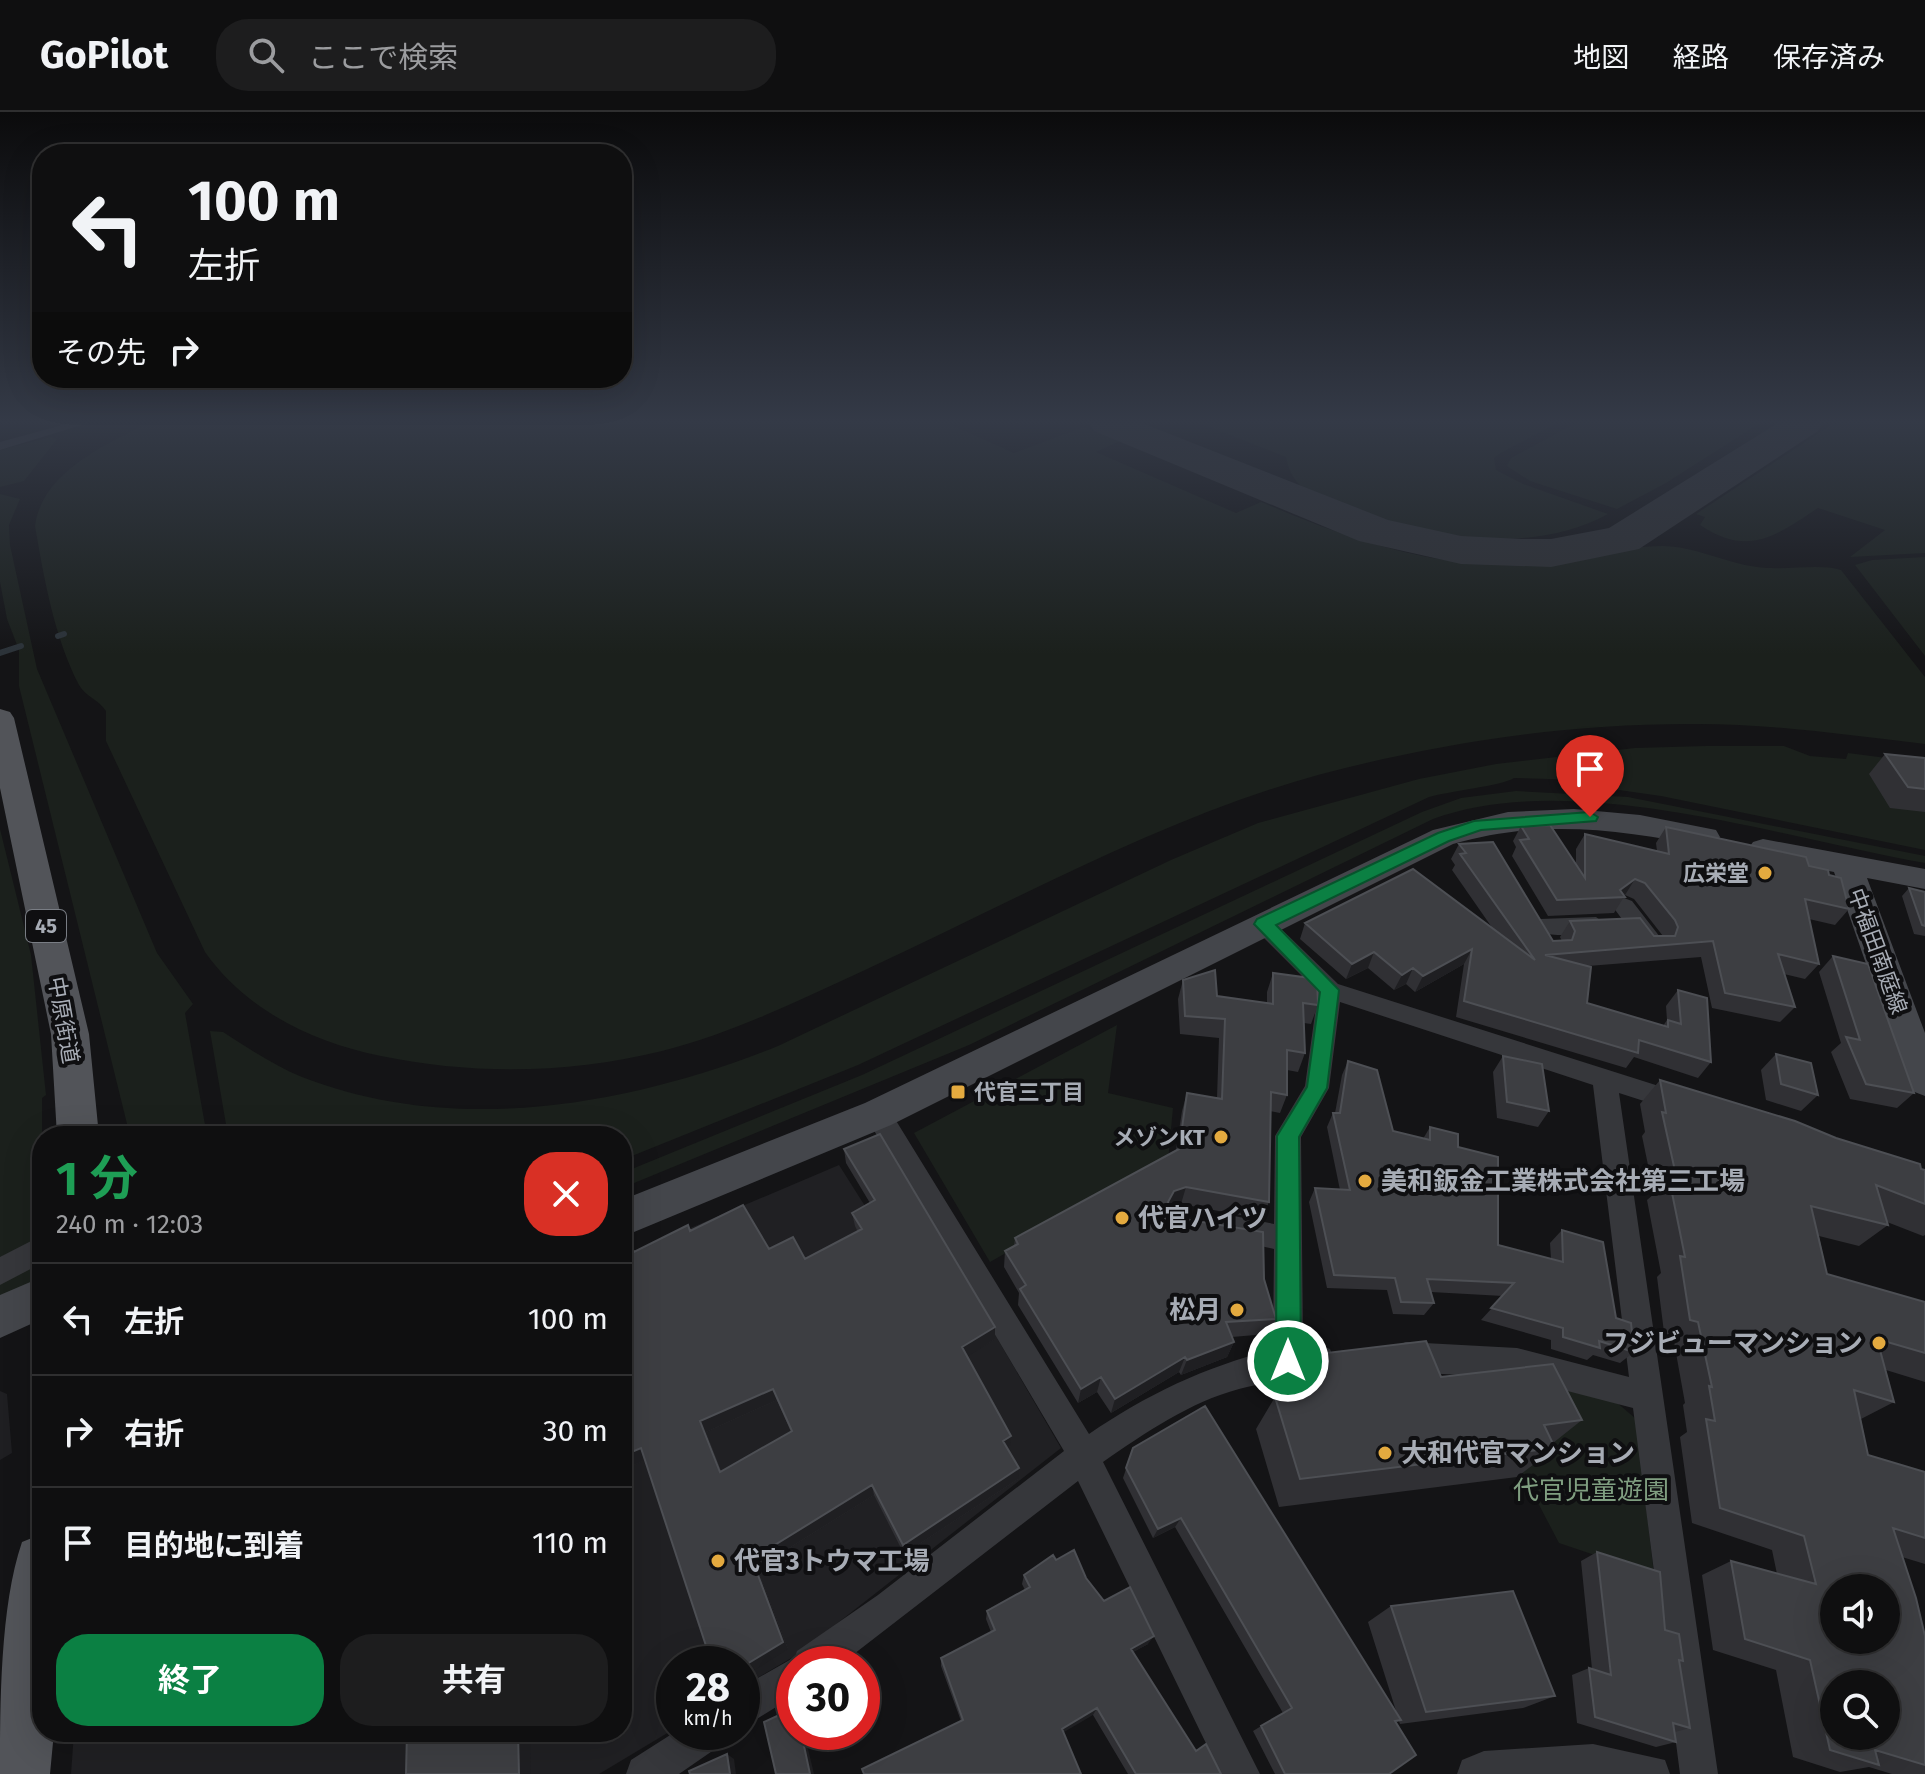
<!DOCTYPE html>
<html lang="ja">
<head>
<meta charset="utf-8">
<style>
	:root { --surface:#0f0f10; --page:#1d1d1e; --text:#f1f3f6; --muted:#9b9c9f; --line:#2f2f30; --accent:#0b8043 }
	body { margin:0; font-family:"Fira Sans","Noto Sans JP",sans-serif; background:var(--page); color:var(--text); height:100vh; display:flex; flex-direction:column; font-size:30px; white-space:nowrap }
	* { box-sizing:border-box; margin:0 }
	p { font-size:26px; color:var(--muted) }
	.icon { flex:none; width:44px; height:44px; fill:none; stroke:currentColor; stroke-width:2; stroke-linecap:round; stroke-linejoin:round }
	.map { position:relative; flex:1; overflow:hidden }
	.sheet { position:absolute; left:32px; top:1014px; width:600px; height:616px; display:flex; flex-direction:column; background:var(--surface); border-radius:32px; box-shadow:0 8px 32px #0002,0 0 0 2px var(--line) }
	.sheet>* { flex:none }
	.hud { position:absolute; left:32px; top:32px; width:600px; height:244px; border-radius:32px; box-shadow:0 8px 32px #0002,0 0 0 2px var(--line); background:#0f0f10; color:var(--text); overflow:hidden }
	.tools { position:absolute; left:1820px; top:1462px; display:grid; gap:16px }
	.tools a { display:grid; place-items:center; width:80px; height:80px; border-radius:50%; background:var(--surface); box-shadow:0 8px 32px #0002,0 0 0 2px var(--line); font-size:40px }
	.speed { position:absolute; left:656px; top:1534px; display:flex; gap:16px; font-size:40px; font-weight:700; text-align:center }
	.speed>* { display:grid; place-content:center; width:104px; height:104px; border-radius:50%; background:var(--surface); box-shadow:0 8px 32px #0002,0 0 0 2px var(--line); line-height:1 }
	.speed small { font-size:20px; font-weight:400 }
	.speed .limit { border:12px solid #d22; background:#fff; color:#111 }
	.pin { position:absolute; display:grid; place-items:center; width:68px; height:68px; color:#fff; margin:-82px -34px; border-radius:50% 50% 50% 0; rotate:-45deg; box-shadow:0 0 8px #0007 }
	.pin .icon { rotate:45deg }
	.me { position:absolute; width:88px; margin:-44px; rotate:0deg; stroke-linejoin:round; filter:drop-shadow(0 0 6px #0008) }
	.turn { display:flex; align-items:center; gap:28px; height:168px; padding:0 24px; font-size:36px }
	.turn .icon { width:104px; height:104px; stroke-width:2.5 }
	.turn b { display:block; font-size:56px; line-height:68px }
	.then { display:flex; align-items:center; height:76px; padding:0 24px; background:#0003; gap:16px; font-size:30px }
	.round { display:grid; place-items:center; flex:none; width:84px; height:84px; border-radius:32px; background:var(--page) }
	.headline { display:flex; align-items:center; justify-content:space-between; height:136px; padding:0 24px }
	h1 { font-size:48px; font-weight:700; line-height:60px; color:#1e9e55 }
	.primary-button { display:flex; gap:16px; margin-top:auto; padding:16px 24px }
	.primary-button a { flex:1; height:92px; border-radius:32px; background:var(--accent); color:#fff; font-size:32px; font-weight:700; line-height:92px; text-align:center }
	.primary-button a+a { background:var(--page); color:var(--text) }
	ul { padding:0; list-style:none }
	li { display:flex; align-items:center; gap:24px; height:112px; padding:0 24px; border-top:2px solid var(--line) }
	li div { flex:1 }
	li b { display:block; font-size:30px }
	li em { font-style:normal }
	header { display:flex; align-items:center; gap:48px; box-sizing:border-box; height:112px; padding:0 40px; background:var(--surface); border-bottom:2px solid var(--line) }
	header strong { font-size:38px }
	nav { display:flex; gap:44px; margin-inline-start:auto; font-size:28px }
	.search { width:560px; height:72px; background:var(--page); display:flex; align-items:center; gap:20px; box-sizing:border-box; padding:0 28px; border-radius:32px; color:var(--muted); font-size:30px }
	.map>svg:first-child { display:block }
	.built { fill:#202023 }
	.green { fill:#1b201c }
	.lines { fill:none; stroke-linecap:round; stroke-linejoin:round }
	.stream { stroke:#2c3339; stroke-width:6 }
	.taxiway { fill:#2e3033; fill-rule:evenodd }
	.street { fill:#36373b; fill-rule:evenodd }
	.secondary { fill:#44464b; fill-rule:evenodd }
	.primary { fill:#525459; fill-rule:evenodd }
	.wall { fill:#303034; fill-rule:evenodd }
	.shaded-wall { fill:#1f1f22 }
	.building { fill:#3d3e42; stroke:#4d4f54; stroke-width:2; fill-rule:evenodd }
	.route { fill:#0b8043; stroke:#07532c; stroke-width:2 }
	.poi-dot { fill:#e4aa3f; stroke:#0f0f11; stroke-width:3 }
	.labels { text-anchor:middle; stroke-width:8; stroke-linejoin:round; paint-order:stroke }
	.shield { fill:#0f0f11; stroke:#797d84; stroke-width:2 }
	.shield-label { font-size:20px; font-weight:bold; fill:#a7acb5 }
	.poi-label { font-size:22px; font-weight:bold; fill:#a7acb5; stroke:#0f0f11; text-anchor:end }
	.street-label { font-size:22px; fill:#a7acb5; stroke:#0f0f11 }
	.near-poi-label { font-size:26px; font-weight:bold; fill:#a7acb5; stroke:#0f0f11; text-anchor:start }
	.near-park-label { font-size:26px; fill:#809f81; stroke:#0f0f11 }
</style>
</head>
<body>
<header>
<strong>GoPilot</strong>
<div class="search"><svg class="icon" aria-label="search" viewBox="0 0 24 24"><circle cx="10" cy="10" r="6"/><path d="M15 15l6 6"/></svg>ここで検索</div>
<nav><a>地図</a><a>経路</a><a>保存済み</a></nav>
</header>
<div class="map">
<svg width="1925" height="1662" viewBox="0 0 1925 1662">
	<rect width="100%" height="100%" fill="#141416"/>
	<!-- built -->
	<path class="built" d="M839,1053L877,1113L919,1092L1061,1336L798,1542L742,1575V1552H674V1617L599,1662H71L74,1620H622V1145Z"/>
	<!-- green -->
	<path class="green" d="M148,311H947L1014,341L1084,315L1120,329L1096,340L1236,401L1261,390C1346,426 1432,457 1525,452C1572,450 1618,434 1662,434C1694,434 1725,451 1757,455C1784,459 1819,451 1841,458L1925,565V632C1847,623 1767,611 1688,612C1563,612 1439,631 1318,663C1165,705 1010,791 865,858C800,888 733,921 662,939C569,962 474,963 381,944C312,930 246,898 205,840L106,629V599C99,588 85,584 79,573C54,525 44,466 35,414C42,359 108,332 148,311Z
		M1199,311H1557L1499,342L1494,346L1496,358L1523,372L1608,402C1532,444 1423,427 1346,395C1314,382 1293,380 1286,345Z
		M1576,311H1760L1666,371L1617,397L1530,369L1507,354L1511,346Z
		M1840,311H1925V441L1850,445L1885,418L1818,396C1777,423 1749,446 1700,413L1705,405L1696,402L1831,313Z
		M51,325L57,327L24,369L0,375V338Z
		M0,382L20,387L9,413L10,433L37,557L157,841L193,892L185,901L207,1024H130L19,574V538L7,507L0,470Z
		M1925,445V544L1855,453L1872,448Z
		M1706,634H1784L1810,644L1846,647L1848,641L1925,651V738L1661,684L1598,675L1583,668L1514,666C1502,674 1449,679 1429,685L858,953L622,1048V1024H228L210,919L223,920C248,936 275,954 302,965C456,1025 631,993 778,934L1171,748L1258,711L1419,667L1496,652L1635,636Z
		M1516,679L1628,685L1925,744V751C1782,726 1571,656 1433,707L969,933L622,1076V1061L862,963L1422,700L1461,686Z
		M0,717L31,843L46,983L42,986V1174L0,1194Z
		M1117,913L1108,981L1173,996L1168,1049L990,1150L914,1021Z
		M1517,1268L1615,1289L1636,1307L1654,1463L1559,1431L1516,1349L1551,1342Z"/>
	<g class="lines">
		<!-- stream -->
		<path class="stream" d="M58,524L64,522
			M0,541L21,534"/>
		<!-- taxiway -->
		<path class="taxiway" d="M1089,311H1142L1388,408L1461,424L1522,427H1551L1609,416L1778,311H1823L1818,319L1639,437L1551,455L1461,452L1359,429L1094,319Z"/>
		<!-- street -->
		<path class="street" d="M70,311H88L0,338V330Z
			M1624,786L1632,789L1660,825L1663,831L1660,837H1644L1616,799L1613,794L1616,789Z
			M1263,804L1271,807L1338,872L1684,982L1688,989L1684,996L1675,999L1619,981L1718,1662H1680L1633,1296L1517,1266L1406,1260L1395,1256L1391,1245L1395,1234L1406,1230L1517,1236L1629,1265L1593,973L1340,890L1329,976L1301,1025L1303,1235L1319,1233L1330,1237L1334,1248L1330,1259C1302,1270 1268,1269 1239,1277C1190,1290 1145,1321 1103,1350L1260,1662H1221L1078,1369L841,1552H794V1584L742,1616V1575L795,1545L797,1539L878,1483L1064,1339L869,1010L865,1002L869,994L878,991L887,994L1089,1322C1146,1283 1206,1254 1273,1238L1274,1137L1224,1126L1220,1117L1224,1108L1234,1104L1274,1112L1275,1024L1305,974L1318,880L1255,817L1252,812L1255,807Z
			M1596,805L1607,813C1600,825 1536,827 1529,815L1540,807Z
			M35,1127L42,1130V1151L0,1173V1145Z
			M675,1620H727L721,1633L679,1662H626L631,1648Z
			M1593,1632L1665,1648L1670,1662H1457L1462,1648L1484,1639Z"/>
		<!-- secondary -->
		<path class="secondary" d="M1574,697L1640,703L1716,718L1720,725L1716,732L1706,735C1621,717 1538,707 1453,732L891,1013L622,1125V1088L865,991L1433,718L1508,700Z
			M1763,727L1925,757V777L1867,766L1925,921V984L1912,979L1907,969L1834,760L1753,744L1748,737L1753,730Z
			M42,1165V1207L0,1226V1183Z"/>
		<!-- primary -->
		<path class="primary" d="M0,597L10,600L14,606L89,922L99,1024H57L51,922L0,676Z
			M42,1422V1620H54L50,1662H0C0,1593 0,1494 22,1430Z"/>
	</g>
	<!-- wall -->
	<path class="wall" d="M1885,642L1925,646V700L1890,696L1869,662Z
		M1521,714L1576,751V737L1585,722L1657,739L1656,731L1666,715L1809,754L1829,763L1849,797L1835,813L1809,807L1819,852L1805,867L1784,862L1795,895L1780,910L1712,896L1701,845L1588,854L1587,891L1663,914L1667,908L1666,894L1678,878L1711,950L1698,966L1634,945L1626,956L1456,905L1464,852L1415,880L1406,872L1394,878L1368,856L1346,867L1300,827L1305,811L1493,817L1452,758L1455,753L1451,747L1459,732L1553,829H1562L1560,825L1570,809L1654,824H1663L1634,787L1625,783L1614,801L1548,804L1512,744L1516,735L1513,729Z
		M1909,776L1925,780V824L1914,822L1902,784Z
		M1833,844L1914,981L1897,996L1850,987L1831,940L1841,931L1819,860Z
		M1273,861L1318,893L1311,912L1304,911L1305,941L1298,960L1287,958V983L1280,1001L1270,999L1269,1090L1262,1107L1181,1092L1170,1096L1172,1101L1264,1167L1276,1207L1267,1222L1232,1225L1234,1230L1227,1245L1181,1263L1179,1260L1111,1301L1097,1280L1078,1291L1018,1193L1019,1181L1004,1155L1005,1139L1014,1134L1015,1126L1176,1038L1182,999L1187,981L1217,986L1219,926L1180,922L1178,887L1183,868L1217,884L1267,891V880Z
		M1776,942L1818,983L1801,999L1766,988L1761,958Z
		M1503,944L1549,999L1538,1015L1497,1006L1493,960Z
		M1348,949L1393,1019L1423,1027L1430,1015L1458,1035L1498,1133L1551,1147L1550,1131L1562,1118L1616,1206L1634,1240L1620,1251L1593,1243L1587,1248L1551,1237V1228L1481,1208L1503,1184L1431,1180L1434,1191L1424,1203L1393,1202L1387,1178L1327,1176L1309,1090L1315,1076L1340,1078L1327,1015L1333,1001H1335L1342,963Z
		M1660,968L1836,1026L1925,1058V1123L1923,1124L1887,1110L1888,1113L1859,1134L1819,1124L1827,1162L1925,1190V1270L1886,1258L1894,1290L1861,1307L1868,1343L1925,1360V1452L1902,1445L1925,1524V1662H1892L1869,1655L1840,1660L1793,1645L1776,1558L1713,1538L1702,1463L1731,1449L1777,1462L1772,1438L1692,1411L1680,1325L1687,1320L1683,1293L1685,1291L1674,1230L1665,1228L1657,1165L1661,1161L1647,1088L1654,1082L1642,1024L1645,1020L1640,992Z
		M844,1037L995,1227L967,1244L1010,1334L1007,1336L1018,1367L904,1442L874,1383L757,1456L788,1537L645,1348L622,1358V1192L624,1191L634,1140L690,1119L769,1137L805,1147L858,1120L855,1114L852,1101L870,1091L846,1051ZM777,1288L791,1320L721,1359L706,1320Z
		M1293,1245L1441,1265L1582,1308L1553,1331L1555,1336L1517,1365L1279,1395L1256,1317L1275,1285L1273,1279Z
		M1133,1336L1397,1602L1368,1510L1391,1494L1555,1584L1523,1596L1400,1612L1399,1609L1396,1610L1389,1662H1275L1253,1619L1283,1601L1175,1415L1153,1426L1123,1366Z
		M1597,1440L1665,1518L1683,1549L1679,1551L1690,1616L1675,1620L1676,1630L1656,1635L1577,1611L1572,1563L1589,1556L1592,1557L1581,1449Z
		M1056,1448L1086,1466L1104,1489L1148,1532L1133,1540L1196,1639L1221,1662H1128L1093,1603L961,1609L941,1554V1546L991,1520L986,1507L987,1499L1025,1478L1022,1472L1024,1463Z"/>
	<!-- shaded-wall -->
	<path class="shaded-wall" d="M1635,767L1625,783L1622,786L1620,778Z
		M1472,837L1464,852L1415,880L1423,864Z
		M1374,840L1368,856L1346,867L1352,852Z
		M1413,856L1406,872L1394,878L1402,863Z
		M1186,1075L1181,1092L1169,1096L1168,1090L1174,1079Z
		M995,1215V1227L962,1248V1235Z
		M1234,1230L1227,1245L1181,1263L1187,1248Z
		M1185,1245L1179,1260L1111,1301L1115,1287Z
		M1101,1265L1097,1280L1078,1291L1081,1277Z
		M773,1277L777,1288L706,1320L725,1371L720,1360L700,1309Z
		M0,1279L7,1282L12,1341L0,1348Z
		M1011,1324L1010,1334L1002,1340L1003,1329Z
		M641,1336L648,1347L622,1358V1344Z
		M1019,1356L1018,1367L904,1442L903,1433Z
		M872,1373L874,1383L757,1456L788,1537L742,1566L752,1447Z
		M1181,1406L1175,1415L1153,1426L1158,1417Z
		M1154,1524L1148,1532L1126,1544L1131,1537Z
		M1097,1596L1093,1603L1059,1623L1062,1617Z
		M345,1620H359L339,1630L330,1628Z
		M518,1620H530L531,1662H519Z
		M801,1620H804L814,1662H810Z
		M727,1642L734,1647L736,1662H730Z"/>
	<!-- building -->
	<path class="building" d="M1885,642L1925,646V677L1908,675Z
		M1550,713L1585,766V722L1669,742L1666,715L1806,745L1809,754L1828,758L1829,763L1841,766L1849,797L1805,787L1819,852L1778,842L1795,895L1725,881L1713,829L1545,843L1591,855L1587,891L1668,915V908L1681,912L1678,878L1707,886L1711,950L1639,928L1638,941L1464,889L1472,837L1423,864L1413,856L1402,863L1374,840L1352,852L1305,811L1413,757L1535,848L1460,742L1466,741L1459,732L1493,730L1553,829L1572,828L1575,819L1570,809L1640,806L1654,824H1675L1678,815L1675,808L1645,771L1635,767L1620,778L1625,785L1557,788L1520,728L1529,727L1521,714Z
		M1909,776L1925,780V814L1922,813Z
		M1833,844L1868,852L1914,981L1866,972L1846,925L1860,928Z
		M1215,858L1217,884L1273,892V861L1317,867L1318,893L1303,891L1305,941L1287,938V983L1271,980L1269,1090L1186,1075L1174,1079L1168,1090L1172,1101L1184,1107L1263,1120L1264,1167L1276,1207L1226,1210L1234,1230L1187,1248L1185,1245L1115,1287L1101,1265L1081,1277L1020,1177L1026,1173L1005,1139L1018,1132L1015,1126L1179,1037L1187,981L1222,987L1225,907L1185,904L1183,868Z
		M1776,942L1811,951L1818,983L1781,972Z
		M1503,944L1542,952L1549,999L1507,990Z
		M1348,949L1377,958L1393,1019L1430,1028V1015L1458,1022V1035L1498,1045V1133L1563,1150L1562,1118L1603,1130L1616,1206L1631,1211L1634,1240L1599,1229L1600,1236L1563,1225V1216L1491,1196L1514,1171L1427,1167L1434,1191L1401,1190L1395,1166L1334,1163L1315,1076L1350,1078L1333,1001H1340Z
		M1660,968L1795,1009L1836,1026L1920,1052L1921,1057L1925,1058V1092L1876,1073L1888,1113L1811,1094L1827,1162L1925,1190V1241L1877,1227L1894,1290L1854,1278L1868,1343L1925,1360V1426L1893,1416L1916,1486L1925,1524V1653L1875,1638L1879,1653L1830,1638L1810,1548L1745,1527L1731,1449L1816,1472L1804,1424L1720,1396L1706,1307L1715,1309L1709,1274L1712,1275L1698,1210L1690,1208L1680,1144L1685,1145L1669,1066L1677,1068L1662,1000L1666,1001ZM1834,1476H1886V1528H1834ZM1834,1572H1886V1624H1834Z
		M880,1022L995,1215L962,1235L1011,1324L1003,1329L1019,1356L903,1433L872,1373L752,1447L783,1530L742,1555V1552H712L641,1336L622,1344V1192L624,1191L622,1188V1130L627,1127L634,1140L688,1113L690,1119L743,1093L769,1137L793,1125L805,1147L862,1117L852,1101L875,1088L844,1037ZM773,1277L792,1319L720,1360L700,1309Z
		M1426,1229L1441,1265L1553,1252L1582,1308L1544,1313L1555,1336L1300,1367L1275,1285L1306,1281L1293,1245Z
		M1205,1294L1401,1608L1395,1609L1416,1643L1389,1662H1285L1261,1614L1292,1596L1181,1406L1158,1417L1126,1356L1133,1336Z
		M1074,1438L1086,1466L1104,1489L1130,1475L1154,1524L1131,1537L1196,1639L1206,1632L1221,1662H1136L1097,1596L1062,1617L1081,1662H864L862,1657L963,1608L941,1546L995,1518L987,1499L1030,1475L1024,1463L1053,1443L1056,1448Z
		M1597,1440L1660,1460L1665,1518L1679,1522L1683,1549L1679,1548L1690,1616L1673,1611L1676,1630L1595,1605L1589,1556L1611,1563Z
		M1513,1479L1555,1584L1426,1600L1391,1494Z
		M794,1596V1620H801L810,1662H776L764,1610Z
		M329,1620H345L330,1628Z
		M407,1620H518L519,1662H406Z
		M727,1642L730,1662H690L689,1659Z"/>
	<!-- sky -->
	<linearGradient id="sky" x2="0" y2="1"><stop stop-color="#0b0b0c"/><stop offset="0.57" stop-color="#343a47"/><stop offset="1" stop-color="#343a47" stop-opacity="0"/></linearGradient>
	<rect width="1925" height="543" fill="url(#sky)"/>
	<!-- route -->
	<path class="route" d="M1590,700L1598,705L1596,709L1481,718L1449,729L1276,813L1339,878L1327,976L1299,1025L1301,1249L1297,1258L1288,1261L1280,1258L1276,1249L1277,1024L1307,975L1320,880L1254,812L1257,807L1438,721L1474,709Z"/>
	<!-- markers -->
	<g class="poi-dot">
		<circle cx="1765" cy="761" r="8"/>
		<rect x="950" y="972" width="16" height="16" rx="4"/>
		<circle cx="1221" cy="1025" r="8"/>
		<circle cx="1365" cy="1069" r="8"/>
		<circle cx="1122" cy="1106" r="8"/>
		<circle cx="1237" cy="1198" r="8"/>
		<circle cx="1879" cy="1231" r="8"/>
		<circle cx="1385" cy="1341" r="8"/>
		<circle cx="718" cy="1449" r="8"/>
	</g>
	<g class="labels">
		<!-- shield labels -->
		<rect class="shield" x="26" y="798" width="40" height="32" rx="6"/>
		<g class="shield-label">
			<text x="46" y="821">45</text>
		</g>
		<!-- poi labels -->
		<g class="poi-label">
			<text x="1749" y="769">広栄堂</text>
			<text x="974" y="988" text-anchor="start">代官三丁目</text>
			<text x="1205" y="1033">メゾンKT</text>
		</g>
		<!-- street labels -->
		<g class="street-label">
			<text transform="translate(1878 839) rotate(70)" y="8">中福田南庭線</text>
			<text transform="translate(64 908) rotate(80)" y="8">中原街道</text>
		</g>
		<!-- near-poi labels -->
		<g class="near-poi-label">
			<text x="1381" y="1078">美和鈑金工業株式会社第三工場</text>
			<text x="1138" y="1115">代官ハイツ</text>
			<text x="1221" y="1207" text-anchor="end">松月</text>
			<text x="1863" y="1240" text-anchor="end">フジビューマンション</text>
			<text x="1401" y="1350">大和代官マンション</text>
			<text x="734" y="1458">代官3トウマ工場</text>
		</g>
		<!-- near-park labels -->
		<g class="near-park-label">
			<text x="1591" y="1387">代官児童遊園</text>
		</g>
	</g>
</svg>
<div class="tools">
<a><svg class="icon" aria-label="sound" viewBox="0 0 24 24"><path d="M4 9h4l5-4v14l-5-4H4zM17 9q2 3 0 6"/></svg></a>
<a><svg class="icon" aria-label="search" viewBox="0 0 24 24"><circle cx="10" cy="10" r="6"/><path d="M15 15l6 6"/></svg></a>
</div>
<div class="speed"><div>28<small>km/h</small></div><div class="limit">30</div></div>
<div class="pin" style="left:1590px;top:705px;background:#d93025"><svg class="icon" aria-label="arrive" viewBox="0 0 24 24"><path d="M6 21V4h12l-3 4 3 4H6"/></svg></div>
<svg class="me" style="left:1288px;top:1249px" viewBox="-20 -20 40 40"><circle r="17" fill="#0b8043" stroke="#fff" stroke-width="3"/><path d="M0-11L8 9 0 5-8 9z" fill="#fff"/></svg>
<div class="hud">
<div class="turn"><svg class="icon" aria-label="left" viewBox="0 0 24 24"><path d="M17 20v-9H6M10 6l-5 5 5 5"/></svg><div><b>100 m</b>左折</div></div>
<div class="then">その先<svg class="icon" aria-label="right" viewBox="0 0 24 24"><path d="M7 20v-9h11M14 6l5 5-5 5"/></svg></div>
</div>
<section class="sheet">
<div class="headline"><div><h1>1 分</h1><p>240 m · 12:03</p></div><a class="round" style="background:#d93025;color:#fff"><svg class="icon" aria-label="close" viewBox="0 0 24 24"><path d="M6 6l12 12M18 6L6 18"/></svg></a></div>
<ul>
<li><svg class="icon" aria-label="left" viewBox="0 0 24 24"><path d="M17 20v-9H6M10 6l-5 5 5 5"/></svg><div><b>左折</b></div><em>100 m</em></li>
<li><svg class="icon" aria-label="right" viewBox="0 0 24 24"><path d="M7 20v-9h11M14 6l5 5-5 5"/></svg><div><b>右折</b></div><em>30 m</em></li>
<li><svg class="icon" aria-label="arrive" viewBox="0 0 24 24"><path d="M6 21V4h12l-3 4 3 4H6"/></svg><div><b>目的地に到着</b></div><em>110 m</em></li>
</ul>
<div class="primary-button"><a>終了</a><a>共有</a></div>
</section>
</div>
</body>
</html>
